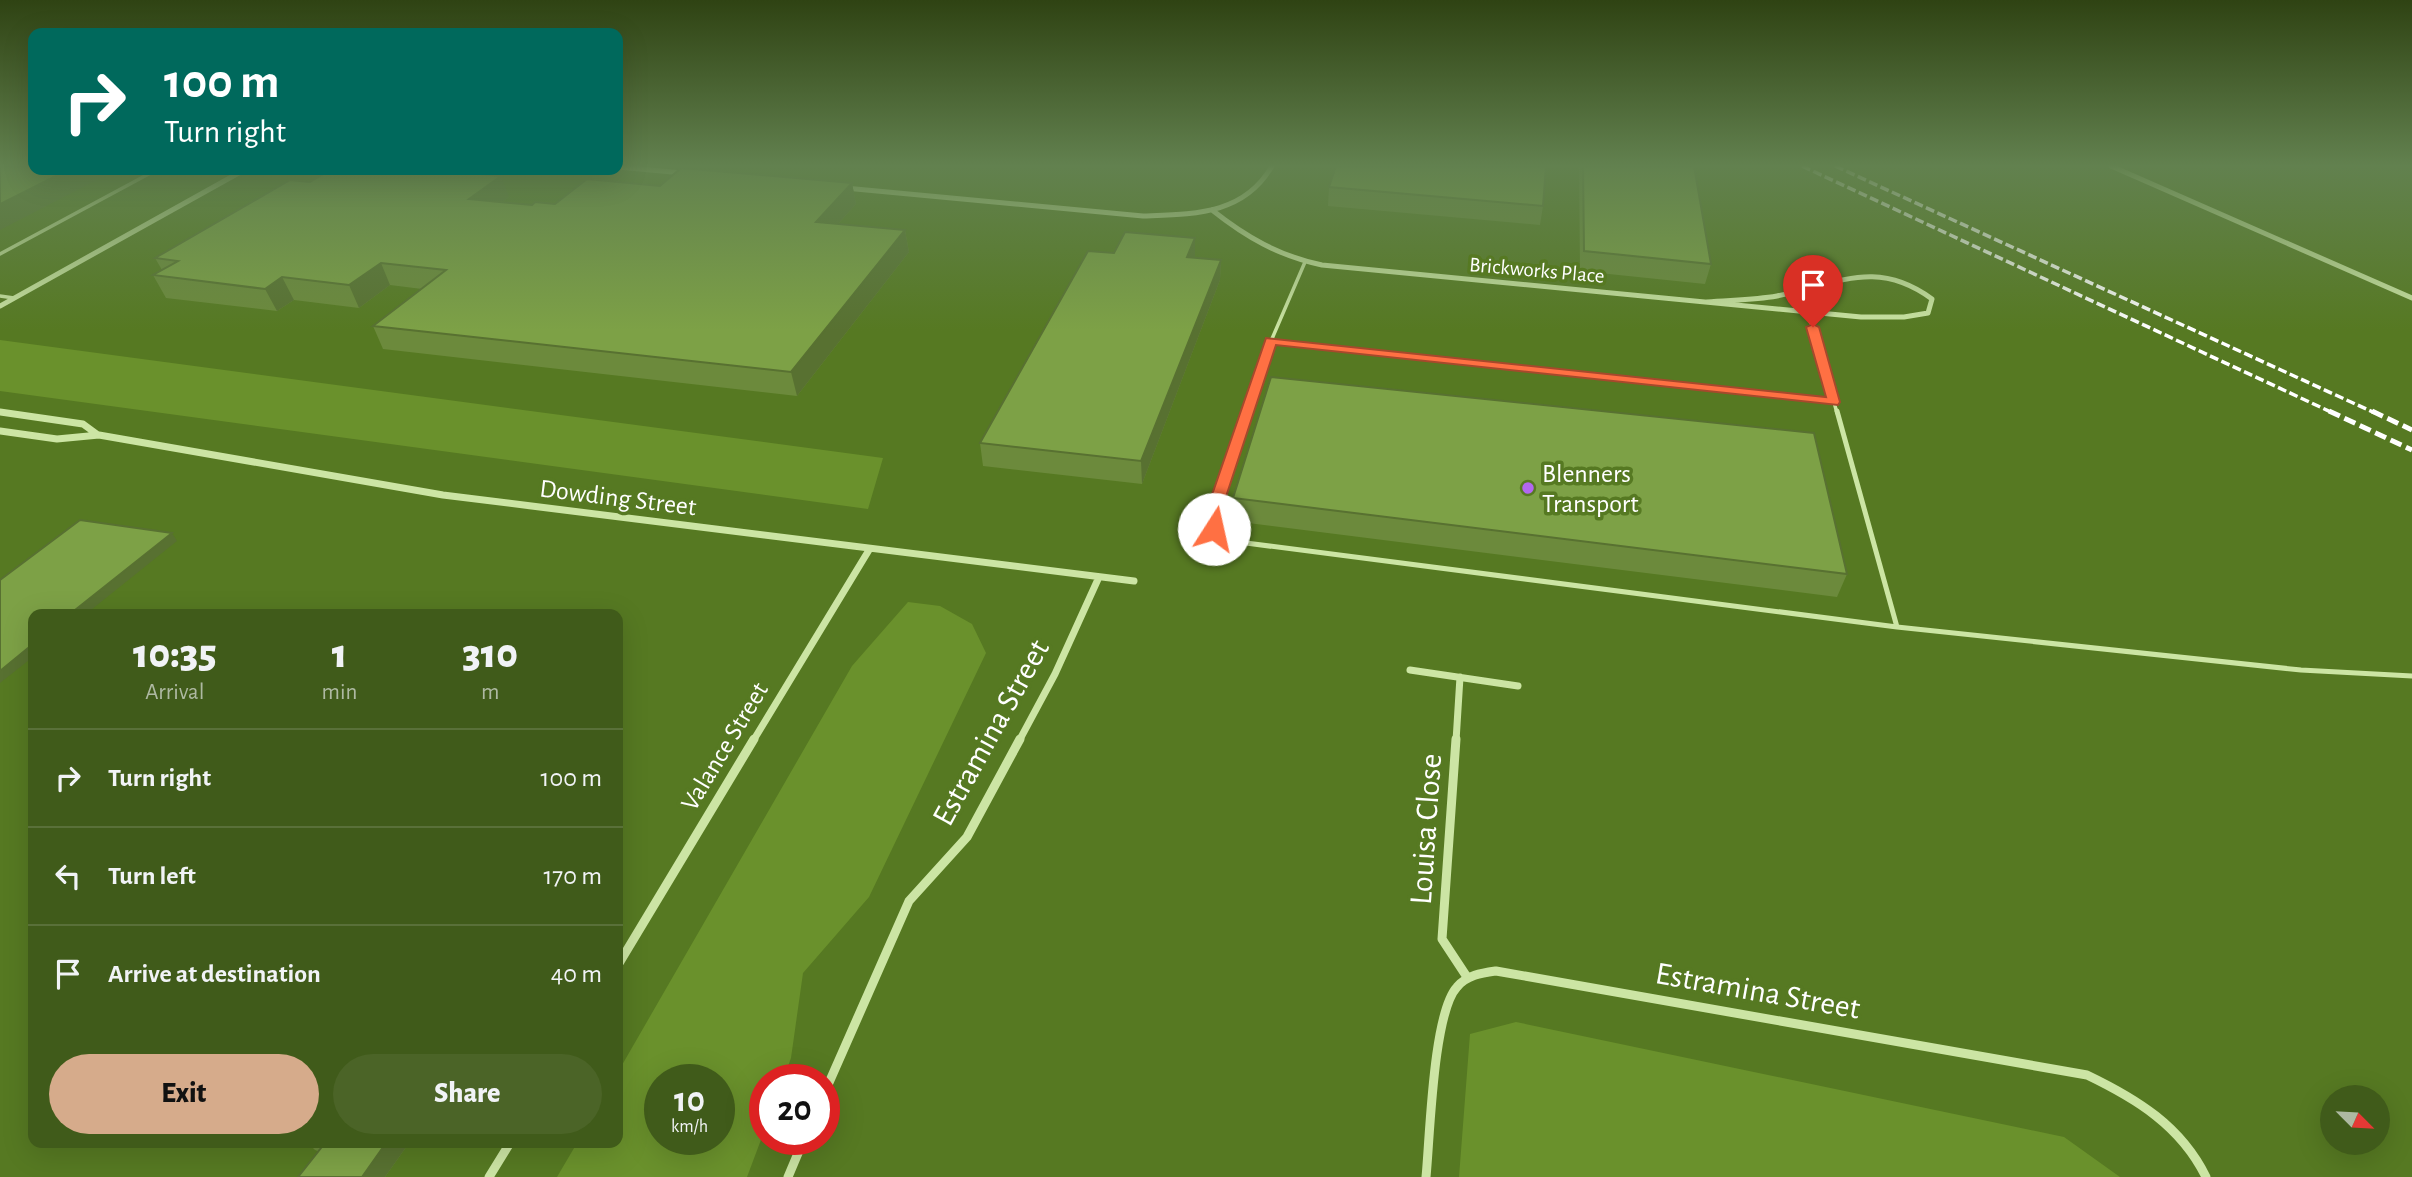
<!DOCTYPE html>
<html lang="en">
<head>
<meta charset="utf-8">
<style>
	:root { --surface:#405b1a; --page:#4b6427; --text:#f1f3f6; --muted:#aeb9a2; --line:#597039; --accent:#d6ab8b }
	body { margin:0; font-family:"Alegreya Sans",sans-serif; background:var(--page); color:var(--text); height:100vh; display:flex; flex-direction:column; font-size:26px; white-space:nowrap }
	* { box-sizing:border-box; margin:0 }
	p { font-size:23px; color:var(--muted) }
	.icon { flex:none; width:38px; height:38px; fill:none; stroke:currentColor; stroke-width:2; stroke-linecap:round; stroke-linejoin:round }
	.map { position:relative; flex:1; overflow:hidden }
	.panel { position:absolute; left:28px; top:609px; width:595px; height:539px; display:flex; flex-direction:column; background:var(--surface); border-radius:14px; box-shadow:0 7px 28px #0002 }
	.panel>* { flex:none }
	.hud { position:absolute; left:28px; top:28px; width:595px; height:147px; border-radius:14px; box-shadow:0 7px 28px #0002; background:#00695c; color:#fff; overflow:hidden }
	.needle { width:46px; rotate:114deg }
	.fabs { position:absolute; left:2320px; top:1085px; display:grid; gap:14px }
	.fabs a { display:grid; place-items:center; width:70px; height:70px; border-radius:50%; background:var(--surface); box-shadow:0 7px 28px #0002; font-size:35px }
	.speed { position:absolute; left:644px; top:1064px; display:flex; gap:14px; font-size:35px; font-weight:700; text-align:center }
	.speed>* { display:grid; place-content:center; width:91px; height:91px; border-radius:50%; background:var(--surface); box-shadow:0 7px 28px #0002; line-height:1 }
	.speed small { font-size:18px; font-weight:400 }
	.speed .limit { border:10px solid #d22; background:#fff; color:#111 }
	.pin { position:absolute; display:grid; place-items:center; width:60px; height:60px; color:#fff; margin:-72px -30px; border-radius:50% 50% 50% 0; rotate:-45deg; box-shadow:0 0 7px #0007 }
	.pin .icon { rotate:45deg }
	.me { position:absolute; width:77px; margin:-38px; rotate:10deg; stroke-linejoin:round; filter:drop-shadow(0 0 5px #0008) }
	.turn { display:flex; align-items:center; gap:24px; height:147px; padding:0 21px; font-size:32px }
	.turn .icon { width:91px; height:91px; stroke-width:2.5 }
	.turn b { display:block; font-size:49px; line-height:60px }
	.eta { display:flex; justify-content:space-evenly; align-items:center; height:119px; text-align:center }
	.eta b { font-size:42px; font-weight:800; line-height:49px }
	.action { display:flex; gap:14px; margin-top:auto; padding:14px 21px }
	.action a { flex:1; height:80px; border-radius:42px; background:var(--accent); color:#111; font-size:28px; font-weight:800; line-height:80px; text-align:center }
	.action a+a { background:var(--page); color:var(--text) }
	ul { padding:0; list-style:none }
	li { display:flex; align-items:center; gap:21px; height:98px; padding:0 21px; border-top:2px solid var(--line) }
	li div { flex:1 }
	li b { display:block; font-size:26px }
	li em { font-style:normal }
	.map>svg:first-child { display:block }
	.green { fill:#6a912c; fill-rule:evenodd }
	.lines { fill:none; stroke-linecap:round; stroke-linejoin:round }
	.lane-far1 { stroke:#cce5a4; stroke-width:3.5 }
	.lane { stroke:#cce5a4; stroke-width:5 }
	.street-far2 { stroke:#cce5a4; stroke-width:5 }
	.street-far1 { stroke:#cce5a4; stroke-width:7 }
	.street { stroke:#cce5a4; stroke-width:9 }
	.rail-far1 { stroke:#fff; stroke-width:3.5; stroke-dasharray:9 3.5; stroke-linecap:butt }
	.rail { stroke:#fff; stroke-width:5; stroke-dasharray:12 5; stroke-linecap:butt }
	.wall { fill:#6c8a3c }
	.shaded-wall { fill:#587131 }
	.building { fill:#7da146; stroke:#587131; stroke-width:2 }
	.route { fill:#ff7043; stroke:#a6492c; stroke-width:2 }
	.poi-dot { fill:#b267f0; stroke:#567922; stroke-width:2.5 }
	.labels { text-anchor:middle; stroke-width:7; stroke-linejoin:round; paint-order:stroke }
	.far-street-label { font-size:21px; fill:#fff; stroke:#567922 }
	.poi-label { font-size:26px; fill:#fff; stroke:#567922; text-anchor:start }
	.street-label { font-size:26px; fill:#fff; stroke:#567922 }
	.near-street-label { font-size:32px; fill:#fff; stroke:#567922 }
</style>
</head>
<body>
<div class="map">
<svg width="2412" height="1177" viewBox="0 0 2412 1177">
	<rect width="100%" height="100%" fill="#567922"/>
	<!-- green -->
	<path class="green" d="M0,340L883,458L868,509L0,391Z
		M908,602L940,606L972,624L986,653L869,897L803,973L791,1058L783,1080H765V1129L747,1177H557L577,1143H618V1072L852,666ZM660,1080H719V1139H660Z
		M1516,1022L2064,1137L2120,1177H1459L1470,1034Z"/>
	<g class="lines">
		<!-- lane-far1 -->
		<path class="lane-far1" d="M0,254L156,170
			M0,296L14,298
			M1804,311L1813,327L1837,413
			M1271,341L1834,402
			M1247,413L1271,341L1305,262"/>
		<!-- lane -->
		<path class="lane" d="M1248,411L1212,518L1214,529L1226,537L1246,543L1897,627L2301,670L2412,676
			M1837,411L1897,627"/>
		<!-- street-far2 -->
		<path class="street-far2" d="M2111,166L2412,298
			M618,167L683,173
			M845,188L1143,216C1194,214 1244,215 1272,166
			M1212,210C1246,237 1279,256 1322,265L1861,317H1904L1928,313L1932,299C1876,258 1838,284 1777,296C1754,300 1730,300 1707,302
			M0,306L244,170
			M0,412L8,413"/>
		<!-- street-far1 -->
		<path class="street-far1" d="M0,412L83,424L98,435
			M0,431L57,439L99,435L443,495L1134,581
			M1410,670L1518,686
			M753,741L869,550
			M1019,741L1055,674L1099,577
			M1456,741L1460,677"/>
		<!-- street -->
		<path class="street" d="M1456,739L1442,939L1467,977
			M618,965L754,739
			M824,1094L909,901L967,837L1020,739
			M489,1177L510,1143
			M788,1177L804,1139
			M1426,1177C1430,1137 1433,1013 1457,987C1467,975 1482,973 1496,971L2087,1075C2137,1099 2181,1126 2206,1177"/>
		<!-- rail-far1 -->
		<path class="rail-far1" d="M1802,166L2333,413
			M1835,166L2375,413"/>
		<!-- rail -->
		<path class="rail" d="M2329,411L2412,450
			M2372,411L2412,430"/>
	</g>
	<!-- wall -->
	<path class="wall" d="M1579,166H1694L1711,264L1705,284L1580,271Z
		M852,183L856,204L838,224L905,230L909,252L797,396L383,349L373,326L422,289L390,285L359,308L294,300L277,311L166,298L153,275L162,270L155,258L509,197L502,202L532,205L555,204L660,186Z
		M1329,187L1543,206L1540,225L1328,206Z
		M1195,238V257L1221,260L1220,280L1142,484L983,466L980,443L1114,253Z
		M1233,498L1847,574L1837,597L1232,521Z
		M308,1143H409L385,1177L315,1150Z"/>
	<!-- shaded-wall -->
	<path class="shaded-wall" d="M68,170H116L0,230V204Z
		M501,176L509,197L477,220L469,199Z
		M852,183L856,204L820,244L816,222Z
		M905,230L909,252L797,396L791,372Z
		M1195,238V258L1187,257Z
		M1221,260L1220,280L1142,484L1141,461Z
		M381,263L390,285L359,308L349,285Z
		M282,277L294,300L277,311L265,289Z
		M172,533L177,541L86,614H70Z
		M33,644V657L0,683V671Z
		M386,1143H409L385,1177H362Z"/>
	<!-- building -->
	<path class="building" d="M0,166H33V170H68L0,204Z
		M1336,166H1546L1543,206L1329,187Z
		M1583,166H1694L1711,264L1584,251Z
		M681,168L852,183L816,222L905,230L791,372L373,326L446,270L381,263L349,285L282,277L265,289L153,275L178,261L155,258L290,180L310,182L330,170H439L501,176L469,199L532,205L535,202L555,204L587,179L660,186Z
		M1125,232L1195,238L1187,257L1221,260L1141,461L980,443L1088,251L1114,253Z
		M1271,377L1814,433L1847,574L1233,498Z
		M80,520L172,533L70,614H33V644L0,671V580Z
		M325,1143H386L362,1177H298Z"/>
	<!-- sky -->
	<linearGradient id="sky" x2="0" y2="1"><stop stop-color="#2f4313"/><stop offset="0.5" stop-color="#62814f"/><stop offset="1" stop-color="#62814f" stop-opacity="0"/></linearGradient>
	<rect width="2412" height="331" fill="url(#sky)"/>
	<!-- route -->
	<path class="route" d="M1813,324L1819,327L1840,402L1838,405L1276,345L1219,518L1221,529L1214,534L1206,529L1204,518L1266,338L1826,397L1806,327Z"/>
	<!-- markers -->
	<circle class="poi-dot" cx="1528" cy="488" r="7"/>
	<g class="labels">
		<!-- far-street labels -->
		<g class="far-street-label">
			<text transform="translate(1537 270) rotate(5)" y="7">Brickworks Place</text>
		</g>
		<!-- poi labels -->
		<g class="poi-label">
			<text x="1542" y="482">Blenners<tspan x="1542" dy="30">Transport</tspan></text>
		</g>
		<!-- street labels -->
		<g class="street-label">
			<text transform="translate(618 497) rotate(7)" y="9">Dowding Street</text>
			<text transform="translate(724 746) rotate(-59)" y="9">Valance Street</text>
		</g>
		<!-- near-street labels -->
		<g class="near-street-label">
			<text transform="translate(990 732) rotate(-61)" y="11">Estramina Street</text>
			<text transform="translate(1425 829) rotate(-86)" y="11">Louisa Close</text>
			<text transform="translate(1758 990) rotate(10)" y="11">Estramina Street</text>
		</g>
	</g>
</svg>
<div class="fabs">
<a><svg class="needle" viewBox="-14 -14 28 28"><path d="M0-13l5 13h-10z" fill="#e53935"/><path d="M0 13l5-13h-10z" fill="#aeb9a2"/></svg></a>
</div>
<div class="speed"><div>10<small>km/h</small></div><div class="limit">20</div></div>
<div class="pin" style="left:1813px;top:327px;background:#d93025"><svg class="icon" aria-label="arrive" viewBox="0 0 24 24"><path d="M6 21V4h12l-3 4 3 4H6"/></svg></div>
<svg class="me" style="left:1214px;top:529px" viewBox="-20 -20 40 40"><circle r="19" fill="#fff"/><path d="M0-13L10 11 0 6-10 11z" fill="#ff7043"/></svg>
<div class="hud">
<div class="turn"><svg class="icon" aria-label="right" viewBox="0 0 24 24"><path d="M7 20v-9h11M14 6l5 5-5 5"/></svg><div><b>100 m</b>Turn right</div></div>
</div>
<section class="panel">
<div class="eta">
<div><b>10:35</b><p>Arrival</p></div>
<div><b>1</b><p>min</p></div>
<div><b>310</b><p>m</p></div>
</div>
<ul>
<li><svg class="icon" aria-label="right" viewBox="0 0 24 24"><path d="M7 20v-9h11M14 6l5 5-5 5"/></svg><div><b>Turn right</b></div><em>100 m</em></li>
<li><svg class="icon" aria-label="left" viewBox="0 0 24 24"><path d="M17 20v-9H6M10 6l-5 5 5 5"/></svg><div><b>Turn left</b></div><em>170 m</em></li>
<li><svg class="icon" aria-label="arrive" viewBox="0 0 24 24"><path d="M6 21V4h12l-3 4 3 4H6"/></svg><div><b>Arrive at destination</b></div><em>40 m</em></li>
</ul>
<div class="action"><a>Exit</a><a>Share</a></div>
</section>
</div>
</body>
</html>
